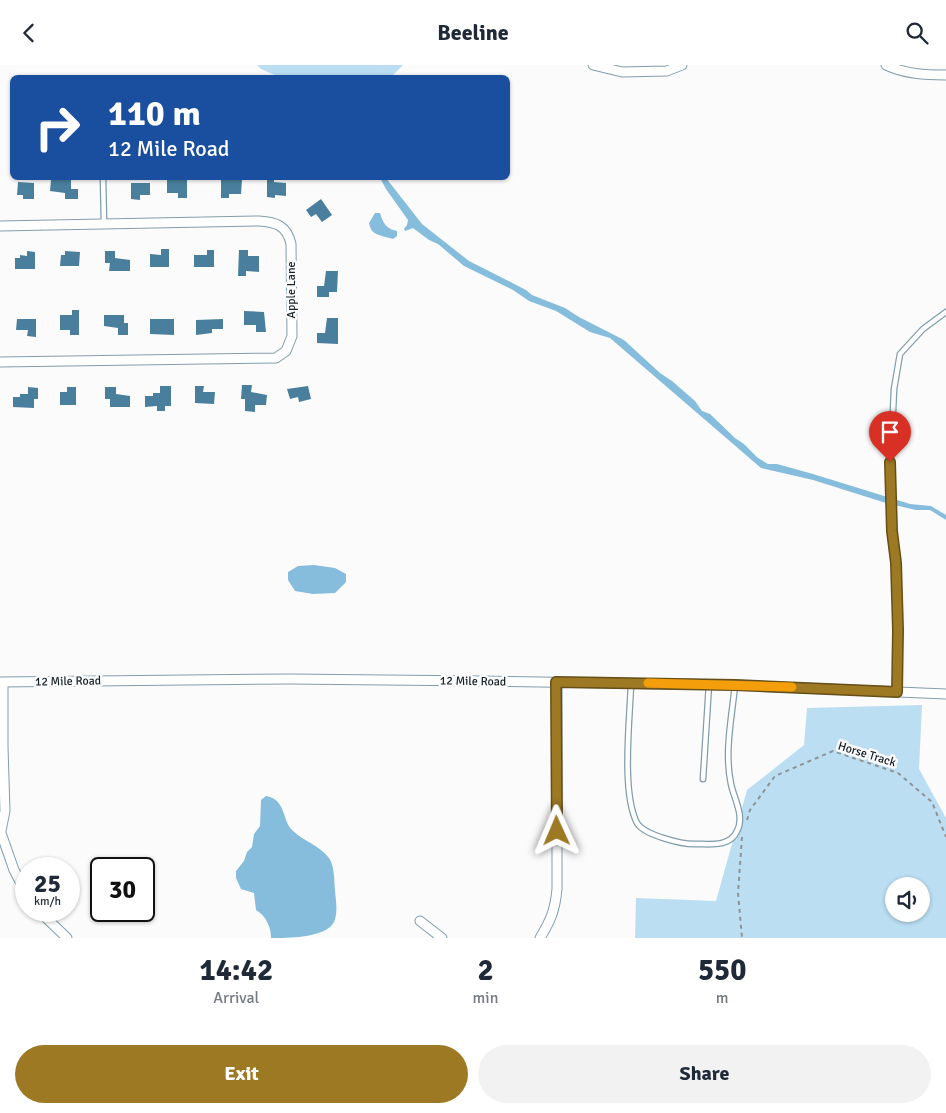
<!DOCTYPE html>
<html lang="en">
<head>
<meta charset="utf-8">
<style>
	:root { --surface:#fff; --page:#f2f2f3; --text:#1f2937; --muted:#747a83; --accent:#9d7924 }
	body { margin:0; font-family:Signika,sans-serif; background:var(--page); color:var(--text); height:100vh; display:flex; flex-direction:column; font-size:19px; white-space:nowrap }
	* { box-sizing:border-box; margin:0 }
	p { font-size:16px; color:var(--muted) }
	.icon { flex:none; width:28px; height:28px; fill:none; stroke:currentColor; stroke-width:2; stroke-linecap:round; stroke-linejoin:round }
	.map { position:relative; height:873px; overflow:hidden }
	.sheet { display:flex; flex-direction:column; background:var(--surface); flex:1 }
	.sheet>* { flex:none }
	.banner { position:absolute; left:10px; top:10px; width:500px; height:105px; border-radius:8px; box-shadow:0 1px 4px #0004; background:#1a4fa0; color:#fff; overflow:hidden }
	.buttons { position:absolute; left:885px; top:812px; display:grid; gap:10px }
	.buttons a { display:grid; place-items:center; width:45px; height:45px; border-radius:50%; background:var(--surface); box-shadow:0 1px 4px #0004; font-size:25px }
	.speed { position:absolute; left:15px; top:792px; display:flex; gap:10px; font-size:25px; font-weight:700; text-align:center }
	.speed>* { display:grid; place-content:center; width:65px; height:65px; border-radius:50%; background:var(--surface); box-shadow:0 1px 4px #0004; line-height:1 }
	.speed small { font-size:12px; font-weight:400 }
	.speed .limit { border:2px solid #111; border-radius:8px; background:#fff; color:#111 }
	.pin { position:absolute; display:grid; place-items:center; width:42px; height:42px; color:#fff; margin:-51px -21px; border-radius:50% 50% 50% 0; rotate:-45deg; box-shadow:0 0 5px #0007 }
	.pin .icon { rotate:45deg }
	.me { position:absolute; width:55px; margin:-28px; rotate:359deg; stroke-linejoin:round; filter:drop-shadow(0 0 4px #0008) }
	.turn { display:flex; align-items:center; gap:18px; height:105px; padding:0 15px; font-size:22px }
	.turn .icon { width:65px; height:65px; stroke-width:2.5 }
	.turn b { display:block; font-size:35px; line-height:42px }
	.eta { display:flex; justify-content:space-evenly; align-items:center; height:85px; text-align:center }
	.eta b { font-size:30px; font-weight:800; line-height:35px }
	.cta { display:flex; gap:10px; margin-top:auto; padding:10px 15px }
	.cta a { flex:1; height:58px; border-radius:30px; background:var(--accent); color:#fff; font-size:20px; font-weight:800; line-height:58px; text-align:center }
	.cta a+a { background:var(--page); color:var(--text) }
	header { display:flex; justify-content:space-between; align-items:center; height:65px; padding:0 15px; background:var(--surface); font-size:22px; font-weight:800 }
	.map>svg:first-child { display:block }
	.green { fill:#bbdef2; fill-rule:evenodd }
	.water { fill:#86bddd }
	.building { fill:#497f9d }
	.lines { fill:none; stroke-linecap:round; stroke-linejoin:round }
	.lane-casing { stroke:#829dad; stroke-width:7 }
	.street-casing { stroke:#829dad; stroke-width:11 }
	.path { stroke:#8e9396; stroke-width:2; stroke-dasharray:4 4; stroke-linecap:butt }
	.lane { stroke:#fff; stroke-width:4.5 }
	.street { stroke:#fff; stroke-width:9 }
	.route-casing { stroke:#664f17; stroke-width:12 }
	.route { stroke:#9d7924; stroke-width:9 }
	.slow { stroke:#f59e0b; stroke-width:9 }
	.labels { text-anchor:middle; stroke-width:5; stroke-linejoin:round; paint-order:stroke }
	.street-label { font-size:12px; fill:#172128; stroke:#fbfbfb }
</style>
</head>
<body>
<header><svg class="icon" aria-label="back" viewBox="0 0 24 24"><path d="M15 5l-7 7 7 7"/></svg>Beeline<svg class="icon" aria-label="search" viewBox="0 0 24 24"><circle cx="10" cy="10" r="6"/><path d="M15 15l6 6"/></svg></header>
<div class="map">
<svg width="946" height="873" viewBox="0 0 946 873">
	<rect width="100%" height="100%" fill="#fbfbfb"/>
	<!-- green -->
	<path class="green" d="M257,0H403L391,12H279L261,4Z
		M922,640L919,704L946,753V873H635L636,833L716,836L747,725L804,680L807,643ZM894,821H921V849H894Z"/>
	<!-- water -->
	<path class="water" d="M380,113H386L422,159L469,196L526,225L532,230L565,243L579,252L624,275L660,308L672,316L695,336L702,346L710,349L735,373L744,379L758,393L768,399H777L813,409L910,439L931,441L946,450V455L930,445H916L886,438L813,415L761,403L610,273L590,267L556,246L529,236L513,225L464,201L438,179L429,175L413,163L405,166L404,164L407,160L408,155L386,124Z
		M375,148H380C383,158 386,164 397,166V171L393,174C381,170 371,171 369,158Z
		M314,500L335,503L346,509V517L335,528L313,529L295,526L288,515V507L298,501Z
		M266,731C286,734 282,755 292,765C303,776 319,780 329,793C335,802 334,816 335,826C336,836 338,848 334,857C326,873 288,873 271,873C271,862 266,851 256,845L254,828L241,824L236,813V806L244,796L247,787L252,782L254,769L260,761L261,735Z"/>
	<!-- building -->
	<path class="building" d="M221,112H229V115H242L241,129H229V133H221Z
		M267,112H274V117L286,118V131L275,130V133L267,132Z
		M177,113H187V133H178V128H167V115H177Z
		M51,115H71V124H78V134H65V128L50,126Z
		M18,117L34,118V134H23V130H17Z
		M131,118H150V130H140V135L131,134Z
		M321,134L332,150L322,157L316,149L311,152L306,145Z
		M161,184H169V202H150V189L161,190Z
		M207,185H214V202H194V190H207Z
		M239,185H248V191H259V207L246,206V211H238Z
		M27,186L35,187V204H15V193H20V190L27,191Z
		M65,186L80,187L79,201H60L61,190H65Z
		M105,186H115V193L130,195V206H109L110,198H105Z
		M326,206H338L337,227H329V232H317V221H324Z
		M72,245H79V270H70V265H60V250H72Z
		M244,246L264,247L266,267H256V260H244Z
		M104,250H124V258H128V270H118V263L104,261Z
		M327,253H338V279L317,278V268H325Z
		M17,254H36V272L27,271L28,265H16Z
		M150,254H174V270L150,269Z
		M223,254V264H212V268L196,270V255Z
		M242,320H252L251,327L267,330L266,340H255V347L245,346V334H241Z
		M160,321H171V341H165V346H157V341L145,342V331H153V328H160Z
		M195,321H204L203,327H215L214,339L195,338Z
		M308,321L311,334L299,337L298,332L290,334L287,324Z
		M28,322L38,323V334H34V343L13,342V332H20V329H28Z
		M67,322H76V340H60V327H67Z
		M105,322H116V329L130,331V342H110V334H105Z"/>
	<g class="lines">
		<defs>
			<path id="lane" d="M103,112L104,159
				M631,618C630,653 621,727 637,758C644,770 683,780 697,779C711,779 730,782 737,766C745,751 734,734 731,719C724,687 732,651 735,620
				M897,627L898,565L896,498L891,466L890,412L894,324L900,289L923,264L946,247
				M703,714L709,619"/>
			<path id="street" d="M593,0L622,7L667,6L682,0
				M886,0C905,9 925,10 946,10
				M0,161L259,156C275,157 287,160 291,179L292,271L286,286L276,293L0,297
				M0,617L290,614L481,616L735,620L946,629
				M0,765L14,805L26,828
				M1,766L5,746L3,682V617
				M39,846L67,873
				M420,856L442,873
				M540,873C551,855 555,845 557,824V617"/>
		</defs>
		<!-- lane casing -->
		<use href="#lane" class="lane-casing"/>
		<!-- street casing -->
		<use href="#street" class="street-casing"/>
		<!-- path -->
		<path class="path" d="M747,755L750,745L775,711L833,686L898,708L932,737L946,772
			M742,772L738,828L742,873"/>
		<!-- lane -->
		<use href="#lane" class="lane"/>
		<!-- street -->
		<use href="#street" class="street"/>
	</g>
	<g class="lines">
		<defs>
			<path id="route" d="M557,766L556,617L735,620L897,627L898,565L896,498L892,466L890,397"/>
		</defs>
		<!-- route casing -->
		<use href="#route" class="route-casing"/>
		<!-- route -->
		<use href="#route" class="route"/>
		<!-- slow -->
		<path class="slow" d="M648,618L792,622"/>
	</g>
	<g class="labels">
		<!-- street labels -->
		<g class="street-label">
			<text transform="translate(291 225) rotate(-90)" y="4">Apple Lane</text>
			<text transform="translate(68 616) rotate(-1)" y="4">12 Mile Road</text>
			<text transform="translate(473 616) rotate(1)" y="4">12 Mile Road</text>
			<text transform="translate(867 689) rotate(17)" y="4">Horse Track</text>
		</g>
	</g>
</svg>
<div class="buttons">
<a><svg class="icon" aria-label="sound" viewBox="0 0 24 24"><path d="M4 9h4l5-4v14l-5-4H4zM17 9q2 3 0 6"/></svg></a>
</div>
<div class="speed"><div>25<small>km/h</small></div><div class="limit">30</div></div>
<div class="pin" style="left:890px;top:397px;background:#d93025"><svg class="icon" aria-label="arrive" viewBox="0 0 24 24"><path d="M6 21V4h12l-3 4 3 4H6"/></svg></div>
<svg class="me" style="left:557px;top:766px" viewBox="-20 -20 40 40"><path d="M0-17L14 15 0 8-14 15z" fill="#9d7924" stroke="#fff" stroke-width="4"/></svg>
<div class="banner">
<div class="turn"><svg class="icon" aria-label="right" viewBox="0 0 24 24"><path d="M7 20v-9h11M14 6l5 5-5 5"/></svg><div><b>110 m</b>12 Mile Road</div></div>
</div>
</div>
<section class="sheet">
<div class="eta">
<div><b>14:42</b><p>Arrival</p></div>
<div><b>2</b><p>min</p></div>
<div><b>550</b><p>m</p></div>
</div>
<div class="cta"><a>Exit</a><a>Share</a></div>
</section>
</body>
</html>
